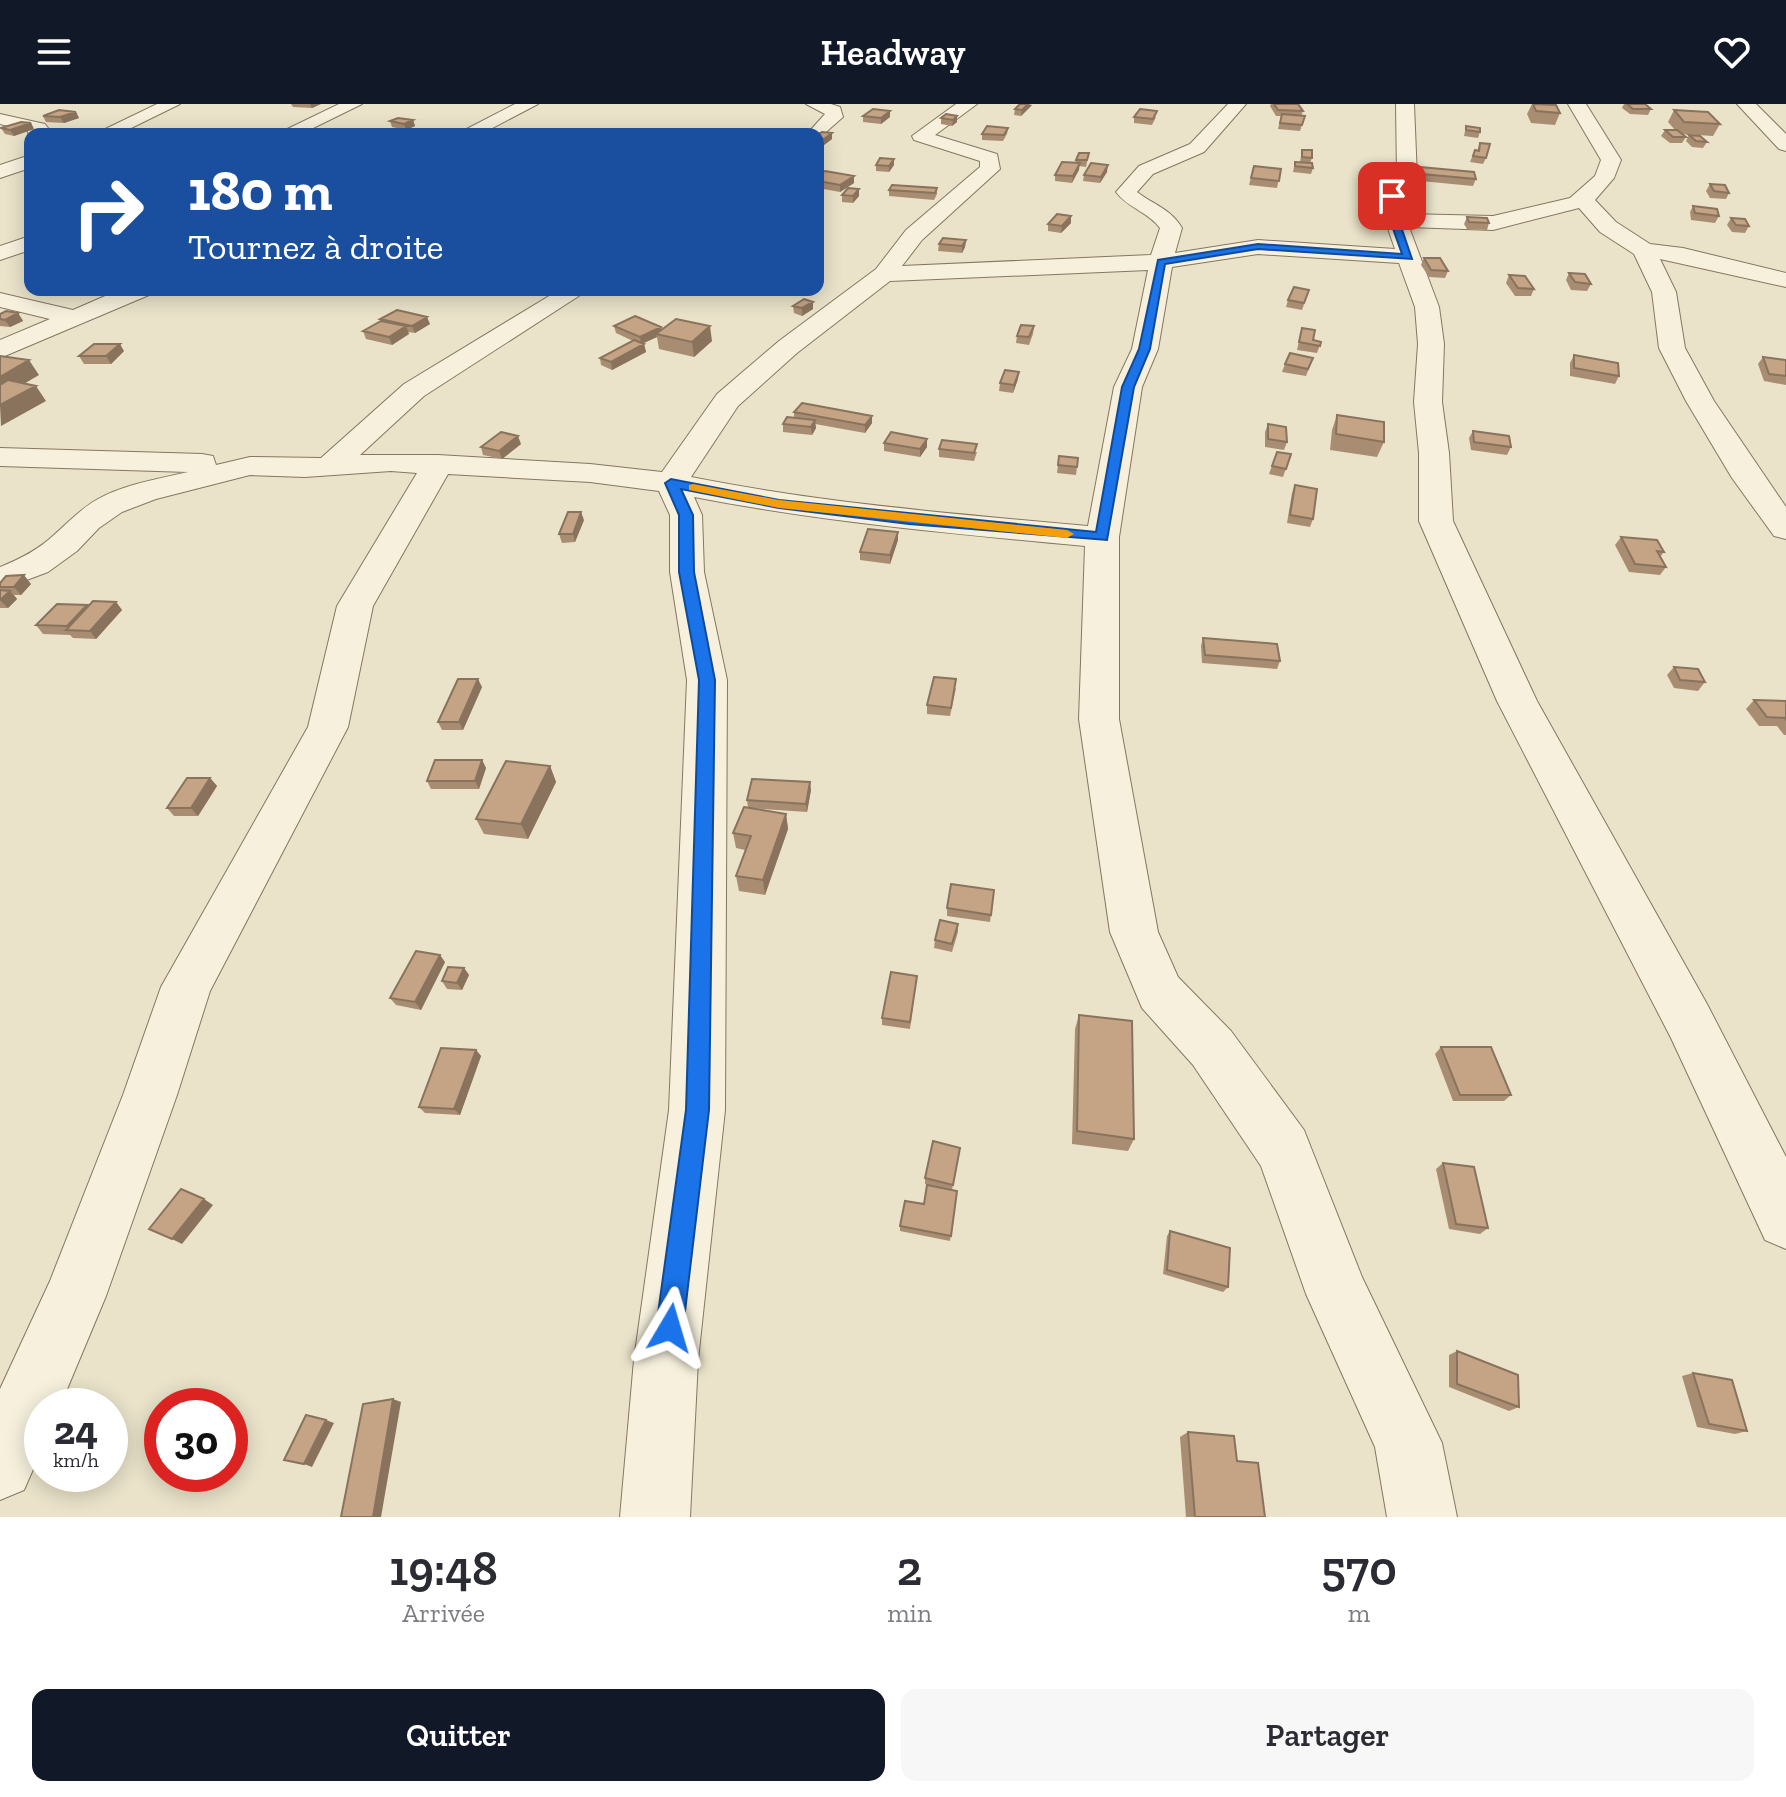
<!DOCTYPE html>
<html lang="fr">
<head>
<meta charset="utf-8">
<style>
	:root { --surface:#fff; --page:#f7f7f7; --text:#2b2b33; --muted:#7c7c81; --accent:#111827 }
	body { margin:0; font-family:"Zilla Slab",serif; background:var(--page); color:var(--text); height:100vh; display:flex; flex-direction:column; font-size:30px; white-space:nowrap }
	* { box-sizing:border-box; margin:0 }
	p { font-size:26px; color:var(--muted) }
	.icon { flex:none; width:44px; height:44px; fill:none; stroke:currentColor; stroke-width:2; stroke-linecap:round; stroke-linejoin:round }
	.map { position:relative; height:1413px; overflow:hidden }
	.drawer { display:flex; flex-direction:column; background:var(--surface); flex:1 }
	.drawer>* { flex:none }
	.guide { position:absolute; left:24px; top:24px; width:800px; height:168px; border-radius:16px; box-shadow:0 4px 20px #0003; background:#1a4fa0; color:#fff; overflow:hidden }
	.speed { position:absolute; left:24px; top:1284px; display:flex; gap:16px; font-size:40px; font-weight:700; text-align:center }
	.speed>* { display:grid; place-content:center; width:104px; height:104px; border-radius:50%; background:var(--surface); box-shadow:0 4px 20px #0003; line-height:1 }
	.speed small { font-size:20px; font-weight:400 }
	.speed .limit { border:12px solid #d22; background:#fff; color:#111 }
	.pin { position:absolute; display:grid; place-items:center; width:68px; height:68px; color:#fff; margin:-34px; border-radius:16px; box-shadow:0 4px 12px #0006 }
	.me { position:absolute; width:88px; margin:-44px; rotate:7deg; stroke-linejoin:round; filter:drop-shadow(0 0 6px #0008) }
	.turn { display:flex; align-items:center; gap:28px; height:168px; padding:0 32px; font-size:36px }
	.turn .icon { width:104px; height:104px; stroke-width:2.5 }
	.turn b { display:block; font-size:56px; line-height:68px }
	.eta { display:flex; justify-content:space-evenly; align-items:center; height:136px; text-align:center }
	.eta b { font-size:48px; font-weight:600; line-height:56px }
	.primary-button { display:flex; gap:16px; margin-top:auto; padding:16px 32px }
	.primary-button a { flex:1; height:92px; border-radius:16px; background:var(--accent); color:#fff; font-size:32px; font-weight:600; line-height:92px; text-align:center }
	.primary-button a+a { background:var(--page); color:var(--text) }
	header { display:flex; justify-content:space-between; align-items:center; height:104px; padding:0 32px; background:var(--accent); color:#fff; font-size:36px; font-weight:600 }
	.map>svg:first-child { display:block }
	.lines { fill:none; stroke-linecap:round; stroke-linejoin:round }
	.minor-casing { stroke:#857760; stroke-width:2 }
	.minor { fill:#f6f0dd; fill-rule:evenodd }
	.wall { fill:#a98d72 }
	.shaded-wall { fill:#89735d }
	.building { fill:#c4a485; stroke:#89735d; stroke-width:2 }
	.route { fill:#1a73e8; stroke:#114b97; stroke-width:2 }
	.slow { fill:#f59e0b }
</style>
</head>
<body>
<header><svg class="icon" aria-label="menu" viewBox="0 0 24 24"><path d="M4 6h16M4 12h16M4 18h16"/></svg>Headway<svg class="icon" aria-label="heart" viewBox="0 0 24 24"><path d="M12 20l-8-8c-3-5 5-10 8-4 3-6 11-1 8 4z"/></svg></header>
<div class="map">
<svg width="1786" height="1413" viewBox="0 0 1786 1413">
	<rect width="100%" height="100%" fill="#eae3ca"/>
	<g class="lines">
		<defs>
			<path id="minor" d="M157,0H180L119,30H95Z
				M339,0H362L301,30H277Z
				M515,0H538L481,30H457Z
				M806,0H831L840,3L843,13L818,35V30H807L825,10Z
				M956,0H977L935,31L997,50L1000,65L922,136L902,162L1151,151L1160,124C1148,108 1128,104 1116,88L1139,62L1190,40L1228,0H1246L1204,48L1153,70L1137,88C1154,101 1171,105 1182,124L1175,149L1258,136L1395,145L1379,99L1397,74L1396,0H1414L1417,74L1399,99L1404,110L1493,112L1570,94L1595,72L1601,56L1568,0H1586L1621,56L1614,74L1595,96L1616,118L1650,140L1683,144L1786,169V183L1660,155L1676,188L1685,244L1714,297L1786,403V435L1774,432L1732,374L1686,297L1659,244L1652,188L1634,150L1600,128L1579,104L1493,126L1409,123L1439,203L1444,240L1442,298L1449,349L1453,417L1537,597L1707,900L1786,1053V1145L1765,1136L1671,934L1497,597L1419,417V349L1414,298L1418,240L1415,203L1399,159L1258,150L1172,163L1158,245L1142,283L1119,433V615L1158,828L1178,873L1231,927L1304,1026L1362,1173L1442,1339L1457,1413H1387L1375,1343L1306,1190L1261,1062L1193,961L1142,904L1110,828L1079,615L1085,442C954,430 823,418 694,393L702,411L704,468L727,576L725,1006L698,1256L690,1413H620L634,1256L669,1006L687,576L670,468V411L659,387L590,378L448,370L373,502L348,623L210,887L177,991L106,1192L60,1302H42V1345L24,1386L0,1396V1285L50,1177L123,991L161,883L308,623L337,502L417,369L391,367L305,373L250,371L156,395L122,408L99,424L77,447L48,468L0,486V463C20,455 38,446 54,431C69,418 80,405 98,395C125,380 158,375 188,368L0,362V344L202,350L213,352L216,361L250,353L321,354L404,280L559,186H588L424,292L360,351H438L590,360L662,368L717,290L779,237L876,165L906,126L980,63V57L914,36L912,32ZM1148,166L1132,245L1114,283L1088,422C954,410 822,399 691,373L738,302L797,249L890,177Z
				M1737,0H1756L1786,30V47L1779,45Z
				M0,10L45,20L48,24L44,30H30L29,34L28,27L0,20Z
				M30,51V64L0,74V61Z
				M30,132V146L0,156V142Z
				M119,186H152L149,191L0,254V236L50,215L0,203V189L73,206Z"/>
		</defs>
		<!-- minor casing -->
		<use href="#minor" class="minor-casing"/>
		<!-- minor -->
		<use href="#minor" class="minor"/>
	</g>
	<!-- wall -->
	<path class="wall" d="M291,0H321L312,4L293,3Z
		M1271,0H1298L1303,7L1301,12H1305L1300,27L1278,25L1281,12H1276L1270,2Z
		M1532,0H1547L1560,9L1555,21L1531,19L1527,10Z
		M1624,0H1645L1651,5L1648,11L1630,10L1622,4Z
		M1032,1L1021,12L1014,11L1015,5Z
		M1674,6L1720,20L1713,32L1682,30L1686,33L1682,39H1670L1661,32L1665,26H1675L1668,18Z
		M890,7V13L881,20L863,18V12Z
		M76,8L79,14L64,19L46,18L43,12Z
		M946,10L957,18L952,22L941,20V14Z
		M1134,13H1156L1152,21L1134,19Z
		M413,16L415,22L406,26L392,23L390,17Z
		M31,19L34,25L14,32L5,30L1,24Z
		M1466,22L1480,28L1478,34L1464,32Z
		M1008,24L1007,30L1003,37L982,36V30Z
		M832,29V35L824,41L818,40V30Z
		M1689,31L1707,38L1703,44L1692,43L1686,37Z
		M1480,39L1486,54L1483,60L1470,58L1475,46L1477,47Z
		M1302,46L1312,54L1310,59L1313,64L1311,70L1293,68L1295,58H1300Z
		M1089,49L1086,63L1079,62L1072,79L1055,77V71L1076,59V56Z
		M30,51V64L24,53Z
		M876,61H894L889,68L876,67Z
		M1254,62L1281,65L1277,84L1249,81Z
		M1420,63L1476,75L1473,82L1420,77L1418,70Z
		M1107,68L1100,79L1083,77L1084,71Z
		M818,71L854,79L840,88L818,84Z
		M1710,80L1729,89L1726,95L1710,94L1706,87Z
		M937,84V90L934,96L889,92V86Z
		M859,85V92L853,99L842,98V91Z
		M1693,102L1719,112L1715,119L1691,116L1690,108Z
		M1467,113L1489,119L1487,126L1467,125L1464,120Z
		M1731,114L1749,122L1745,129L1732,128L1727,121Z
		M1071,119L1061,129L1048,127V120Z
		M966,136L965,143L962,149L938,147L939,140Z
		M1424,154L1448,167L1445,174L1429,173L1421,161Z
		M1569,169L1591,180L1587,187L1571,186L1566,176Z
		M1509,171L1534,185L1531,192H1515L1506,179Z
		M1309,186L1302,206L1286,203L1288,196Z
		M793,202L813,205L802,212L794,209Z
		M18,209L23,217L10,223L0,222V210Z
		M380,215L430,220L415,229L408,228L409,230L392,241L366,235L363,227L381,217Z
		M614,222L662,226L712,237L694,253L659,245L657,233L642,240H644L646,248L612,266L601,261L600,254L633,237L616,229Z
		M1034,222L1033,230L1029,241L1016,239L1017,232Z
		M1302,224L1313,236L1321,238L1317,249L1297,246Z
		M124,247L111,260H84L79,252Z
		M1574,251L1619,272L1615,280L1570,272V259Z
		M1763,253L1786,256V281L1764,277L1758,260Z
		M1313,254L1306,272L1282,268L1285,260Z
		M1018,275L1013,289L999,287L1000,279Z
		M794,308L872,312V319L865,329L815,320L816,324L812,331L783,328V320L794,314Z
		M1337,311L1384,338L1377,353L1330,346L1332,326Z
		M1268,320L1287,338L1284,346L1265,343V328Z
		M1473,327L1511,343L1507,351L1471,346L1469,334Z
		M927,335V343L920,353L884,347V339Z
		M521,340L502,355L483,351L481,343Z
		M939,345L977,348L974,357L939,353Z
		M1277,348L1291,350L1283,373L1269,370Z
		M1059,352L1078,354L1076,371L1057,369Z
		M1295,381L1313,415L1310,423L1287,419L1292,389Z
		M584,416L575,438L562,439L559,430Z
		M1621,433L1664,448L1660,453L1666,463L1660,471L1629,468L1615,441Z
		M898,436L890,460L860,456V448Z
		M0,479L31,480L21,491H14L17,495L8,504H0Z
		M116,498L122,506L96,535L73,534L70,531L43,530L36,521L87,501L88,503Z
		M1203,534L1280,557L1277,565L1202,559L1201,542Z
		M1674,563L1705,578L1698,587L1674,584L1667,571Z
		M482,583L463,626H442L438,618Z
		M956,584L950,612L927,610V601Z
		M1754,596L1786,597V631H1784L1777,622H1759L1746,605Z
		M482,656L486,664L479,685H431L427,677Z
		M550,662L556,678L528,735L484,730L476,715Z
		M210,674L217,682L198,712H174L167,704Z
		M811,686L807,708L748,704L747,696Z
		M786,710L788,725L765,791L739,787L736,772L745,746L736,744L733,729Z
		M994,786L990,818L947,812V804Z
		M958,820V828L952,848L934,844L935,836Z
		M445,858L421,906L396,901L390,894Z
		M464,864L469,871L462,886L447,885L442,877Z
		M917,872L910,925L882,921V914Z
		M1079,911L1134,1035L1128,1047L1072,1040L1075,925Z
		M1441,943L1511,991L1504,997H1453L1435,950Z
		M476,946L481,952L460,1011L425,1009L419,1003Z
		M960,1044L952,1086L957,1087L950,1137L900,1127V1122L924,1100L945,1085L925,1080V1074Z
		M1443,1059L1488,1124L1480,1130L1449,1125L1436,1065Z
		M1170,1127L1228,1183L1223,1188L1163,1170L1167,1132Z
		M1457,1247L1519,1303L1509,1307L1449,1283V1251Z
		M1693,1269L1747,1327L1735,1330L1697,1323L1682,1272Z
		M1188,1328L1237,1357L1265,1413H1186L1180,1333Z"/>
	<!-- shaded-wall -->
	<path class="shaded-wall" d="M310,0H321L312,4Z
		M1028,0L1032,1L1021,12L1022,6Z
		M890,7V13L881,20V14Z
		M76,8L79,14L64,19L60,13Z
		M957,12V18L952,22L953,16Z
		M413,16L415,22L406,26L404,20Z
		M31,19L34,25L14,32L10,26Z
		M832,29V35L824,41V35Z
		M894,55V61L889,68V62Z
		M1080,59L1079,66L1072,79L1073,72Z
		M1108,61L1107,68L1100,79L1101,73Z
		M854,72V79L840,88V81Z
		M859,85V92L853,99V92Z
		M1071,112V119L1061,129L1062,122Z
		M966,136L965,143L962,149V142Z
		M813,198V205L802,212V204Z
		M18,209L23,217L10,223L5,216Z
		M427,213L430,220L415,229L412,222Z
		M406,222L409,230L392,241L389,233Z
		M710,222L712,237L694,253L692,238Z
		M661,223L663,230H656L657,233L641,240L640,233Z
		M120,240L124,247L111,260L106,252Z
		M644,240L646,248L612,266L611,258Z
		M29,256L39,271L0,294V273Z
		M1019,268L1018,275L1013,289L1014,281Z
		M36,282L46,297L1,322L0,301Z
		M872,312V319L865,329V321Z
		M815,316L816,324L812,331L811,323Z
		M518,332L521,340L502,355L499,347Z
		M927,335V343L920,353V345Z
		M581,408L584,416L575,438L573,430Z
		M898,428V436L890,460V451Z
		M24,471L31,480L21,491L14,483Z
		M10,487L17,495L8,504L0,496Z
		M116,498L122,506L96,535L90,527Z
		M478,575L482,583L463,626L459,618Z
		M482,656L486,664L479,685L475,677Z
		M550,662L556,678L528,735L521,720Z
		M210,674L217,682L198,712L191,704Z
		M810,678L811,686L807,708L806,700Z
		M786,710L788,725L765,791L763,776Z
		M440,851L445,858L421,906L415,898Z
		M464,864L469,871L462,886L457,879Z
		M476,946L481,952L460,1011L454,1005Z
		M204,1095L213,1101L182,1140L172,1135Z
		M393,1295L401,1298L381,1413H373Z
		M326,1316L334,1319L312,1363L304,1360Z"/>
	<!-- building -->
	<path class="building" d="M1020,0H1028L1022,6L1015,5Z
		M1274,0H1298L1303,7L1278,6Z
		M1533,0L1556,1L1560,9L1536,7Z
		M1627,0H1645L1651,5H1633Z
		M873,5L890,7L881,14L863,12Z
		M1140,5L1157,7L1153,15L1134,13Z
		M59,6L76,8L60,13L43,12Z
		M1674,6L1708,8L1720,20L1684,18Z
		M946,10L957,12L953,16L941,14Z
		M1282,10L1305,12L1302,21L1280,19Z
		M398,14L413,16L404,20L390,17Z
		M21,18L31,19L10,26L1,24Z
		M987,22L1008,24L1004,31L982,30Z
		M1466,22L1480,24V28L1466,26Z
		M1665,26H1677L1686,33H1673Z
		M822,28L832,29L824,35L818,34V30Z
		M1689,31L1700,32L1707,38L1696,37Z
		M1480,39L1490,40L1486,54L1473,52L1475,46L1479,47Z
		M1302,46H1312V54L1302,53Z
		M1079,49H1089L1087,56H1076Z
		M880,54L894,55L889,62L876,61Z
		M1062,58L1080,59L1073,72L1055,71Z
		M1295,58L1312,59L1313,64L1295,62Z
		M1091,59L1108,61L1101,73L1084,71Z
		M1254,62L1281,65L1279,77L1251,74Z
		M1420,63L1474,68L1476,75L1422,70Z
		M825,67L854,72L840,81L818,77V71Z
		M1710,80L1725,81L1729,89L1714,87Z
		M892,81L937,84L935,89L889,86Z
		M848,84L859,85L853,92L842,91Z
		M1693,102L1717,105L1719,112L1695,109Z
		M1057,110L1071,112L1062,122L1048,120Z
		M1467,113L1487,114L1489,119L1469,118Z
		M1731,114L1745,115L1749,122L1736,121Z
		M943,134L966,136L962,142L939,140Z
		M1424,154H1440L1448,167L1431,166Z
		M1569,169L1585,170L1591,180L1575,178Z
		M1509,171L1525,172L1534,185L1518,184Z
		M1294,183L1309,186L1304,199L1288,196Z
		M804,195L813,198L802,204L793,202Z
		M397,206L427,213L412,222L380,215Z
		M6,207L18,209L5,216L0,215V210Z
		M635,212L661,223L640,233L614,222Z
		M676,215L710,222L692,238L656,230Z
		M381,217L406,222L389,233L363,227Z
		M1021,221L1034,222L1029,233L1017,232Z
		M1302,224L1315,226L1313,236L1321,238L1320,242L1299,238Z
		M634,236L644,240L611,258L600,254Z
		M94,240H120L106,252H79Z
		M1290,249L1313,254L1308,265L1285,260Z
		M1574,251L1618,259L1619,272L1574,264Z
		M0,252L29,256L0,273Z
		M1763,253L1786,256V272L1769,270Z
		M1005,266L1019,268L1014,281L1000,279Z
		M8,276L36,282L0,301V281Z
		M802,299L872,312L865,321L794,308Z
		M1337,311L1384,318V338L1336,330Z
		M787,313L815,316L811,323L783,320Z
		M1268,320L1286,323L1287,338L1268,335Z
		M1473,327L1509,332L1511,343L1474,338Z
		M501,328L518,332L499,347L481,343Z
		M891,328L927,335L920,345L884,339Z
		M942,336L977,340L974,349L939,345Z
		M1277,348L1291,350L1286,365L1272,362Z
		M1059,352L1078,354L1077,363L1058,361Z
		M1295,381L1317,385L1313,415L1290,411Z
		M568,408H581L573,430H559Z
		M868,425L898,428L890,451L860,448Z
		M1621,433L1657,436L1664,448L1657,447L1666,463L1635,460Z
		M24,471L14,483H0V479L6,472Z
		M0,486L10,487L0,496Z
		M93,497L116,498L90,527L66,526Z
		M57,500L87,501L67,522L36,521Z
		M1203,534L1277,540L1280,557L1205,551Z
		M1674,563L1698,565L1705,578L1680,576Z
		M934,573L956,575L951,604L927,601Z
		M458,575H478L459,618H438Z
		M1754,596L1786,597V616L1785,614L1767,613Z
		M435,656H482L475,677H427Z
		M506,657L550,662L521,720L476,715Z
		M187,674H210L191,704H167Z
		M752,675L810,678L806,700L747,696Z
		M744,703L786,710L763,776L736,772L751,732L733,729Z
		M951,780L994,786L991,811L947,804Z
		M940,816L958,820L952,840L935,836Z
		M416,847L440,851L415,898L390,894Z
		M448,863L464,864L457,879L442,877Z
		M891,868L917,872L910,918L882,914Z
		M1079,911L1132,917L1134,1035L1077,1027Z
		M1441,943H1491L1511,991H1460Z
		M441,944L476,946L454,1005L419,1003Z
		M933,1037L960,1044L953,1081L925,1074Z
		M1443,1059L1474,1063L1488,1124L1456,1120Z
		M927,1081L957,1087L951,1132L900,1122L905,1097L924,1100Z
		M181,1085L204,1095L172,1135L149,1125Z
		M1170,1127L1230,1144L1228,1183L1167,1166Z
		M1457,1247L1518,1271L1519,1303L1457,1280Z
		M1693,1269L1732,1276L1747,1327L1709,1320Z
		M393,1295L373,1413H341L363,1300Z
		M306,1311L326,1316L304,1360L284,1356Z
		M1188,1328L1234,1332L1237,1357L1258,1359L1265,1413H1195Z"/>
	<!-- route -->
	<path class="route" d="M1389,90L1396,92L1393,99L1412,155L1258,145L1165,160L1150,245L1134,283L1107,436L909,420L779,404L681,385L693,411L694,468L715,576L709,1006L683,1224L679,1234L670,1238L660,1234L656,1224L686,1006L699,576L679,468V411L665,379L671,375L779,396L1096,428L1122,283L1139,245L1158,156L1258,140L1402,150L1384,99Z"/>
	<!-- slow -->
	<path class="slow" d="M693,380L779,396L1067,426L1074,430L1067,434L779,404L689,386V381Z"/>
</svg>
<div class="speed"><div>24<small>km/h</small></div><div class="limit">30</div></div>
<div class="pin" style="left:1392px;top:92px;background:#d93025"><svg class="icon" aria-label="arrive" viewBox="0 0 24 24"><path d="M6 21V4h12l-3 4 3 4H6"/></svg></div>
<svg class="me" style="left:670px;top:1224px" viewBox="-20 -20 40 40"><path d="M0-17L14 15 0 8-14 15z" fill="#1a73e8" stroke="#fff" stroke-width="4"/></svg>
<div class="guide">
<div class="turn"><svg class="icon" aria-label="right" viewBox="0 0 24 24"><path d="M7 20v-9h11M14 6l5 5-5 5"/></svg><div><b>180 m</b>Tournez à droite</div></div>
</div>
</div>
<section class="drawer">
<div class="eta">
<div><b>19:48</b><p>Arrivée</p></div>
<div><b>2</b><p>min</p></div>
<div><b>570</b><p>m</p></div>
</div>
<div class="primary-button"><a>Quitter</a><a>Partager</a></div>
</section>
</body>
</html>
